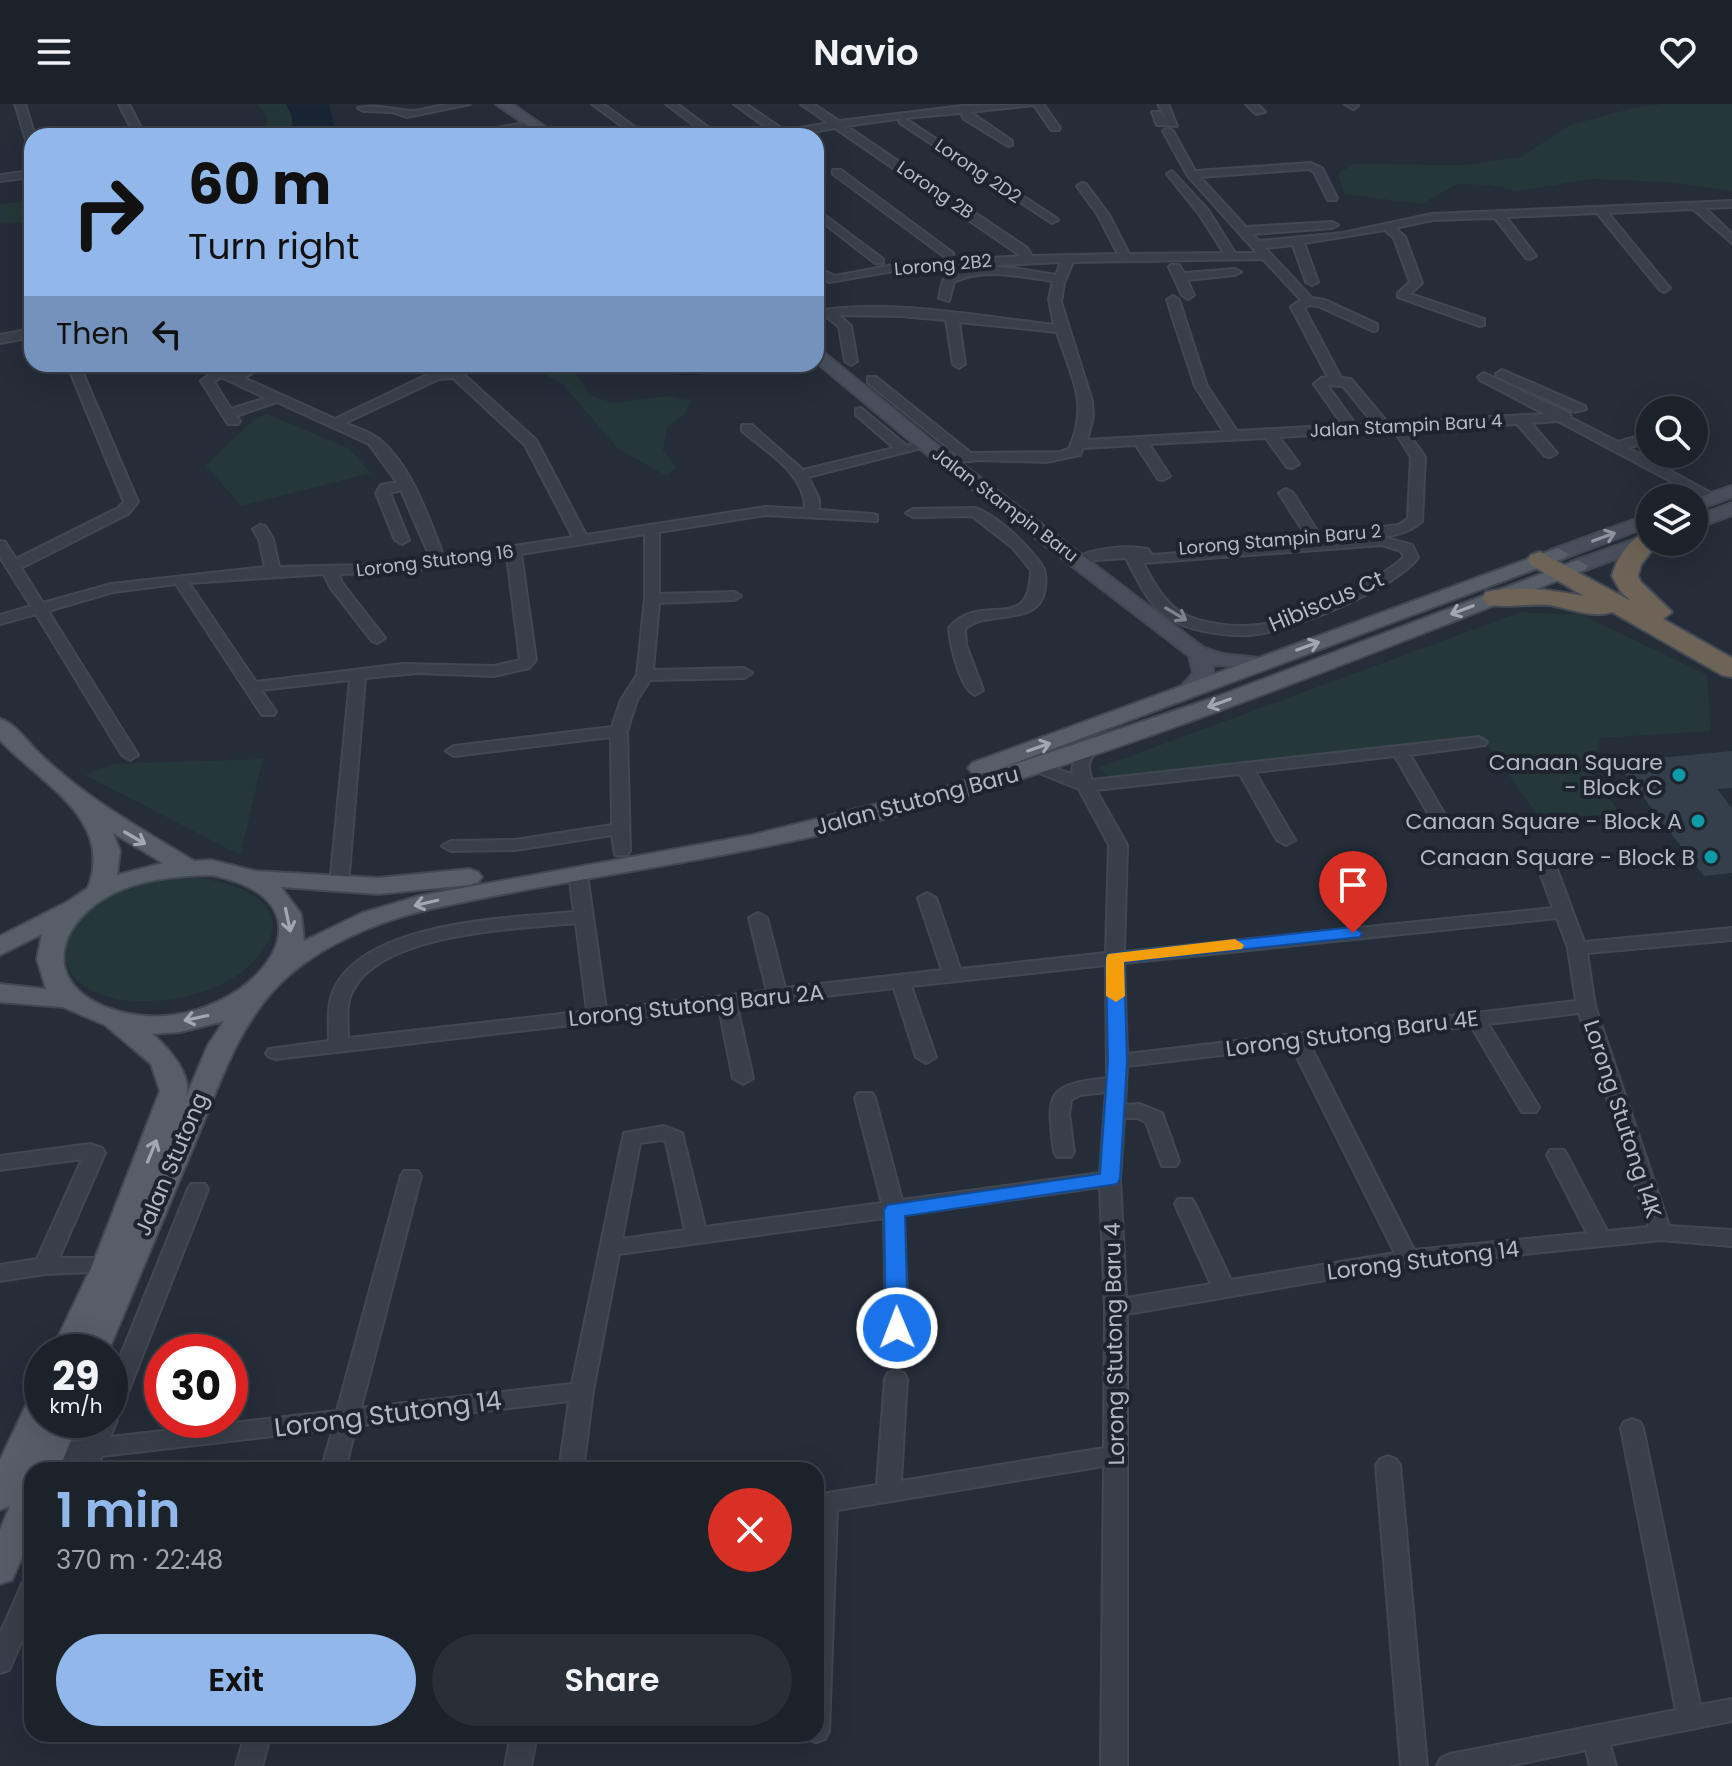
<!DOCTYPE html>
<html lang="en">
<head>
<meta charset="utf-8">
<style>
	:root { --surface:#1b222a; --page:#282f36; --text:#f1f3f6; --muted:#a0a4a8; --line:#393f47; --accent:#91b7eb }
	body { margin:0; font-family:Poppins,sans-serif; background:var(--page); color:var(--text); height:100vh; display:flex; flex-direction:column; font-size:30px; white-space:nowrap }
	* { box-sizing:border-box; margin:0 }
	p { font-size:26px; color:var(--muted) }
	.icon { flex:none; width:44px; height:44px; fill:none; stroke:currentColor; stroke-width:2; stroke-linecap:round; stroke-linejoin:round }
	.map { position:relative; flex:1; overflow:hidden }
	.drawer { position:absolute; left:24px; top:1358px; width:800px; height:280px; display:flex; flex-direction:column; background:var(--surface); border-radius:24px; box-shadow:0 8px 32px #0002,0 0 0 2px var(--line) }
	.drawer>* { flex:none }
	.banner { position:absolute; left:24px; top:24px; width:800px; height:244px; border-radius:24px; box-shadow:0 8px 32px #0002,0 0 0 2px var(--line); background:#91b7eb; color:#111; overflow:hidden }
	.buttons { position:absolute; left:1636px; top:292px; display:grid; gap:16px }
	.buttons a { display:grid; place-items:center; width:72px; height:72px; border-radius:50%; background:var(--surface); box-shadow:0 8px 32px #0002,0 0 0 2px var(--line); font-size:40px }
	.speed { position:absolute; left:24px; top:1230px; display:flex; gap:16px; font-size:40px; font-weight:700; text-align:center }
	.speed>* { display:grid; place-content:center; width:104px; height:104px; border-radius:50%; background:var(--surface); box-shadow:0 8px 32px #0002,0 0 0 2px var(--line); line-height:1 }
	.speed small { font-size:20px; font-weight:400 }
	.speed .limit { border:12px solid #d22; background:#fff; color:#111 }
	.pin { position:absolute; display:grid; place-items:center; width:68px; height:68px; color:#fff; margin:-82px -34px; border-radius:50% 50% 50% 0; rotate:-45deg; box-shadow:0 0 8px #0007 }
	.pin .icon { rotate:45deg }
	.me { position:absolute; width:88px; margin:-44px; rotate:359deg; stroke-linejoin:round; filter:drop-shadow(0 0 6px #0008) }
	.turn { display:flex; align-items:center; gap:28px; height:168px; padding:0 32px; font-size:36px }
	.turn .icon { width:104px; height:104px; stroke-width:2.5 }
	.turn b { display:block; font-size:56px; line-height:68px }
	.then { display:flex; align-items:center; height:76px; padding:0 32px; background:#0003; gap:16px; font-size:30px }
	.round { display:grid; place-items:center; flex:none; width:84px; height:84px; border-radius:42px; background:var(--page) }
	.overview { display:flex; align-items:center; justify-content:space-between; height:136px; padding:0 32px }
	h1 { font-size:48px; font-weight:600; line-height:60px; color:var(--accent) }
	.button { display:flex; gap:16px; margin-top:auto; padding:16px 32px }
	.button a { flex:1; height:92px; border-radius:48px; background:var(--accent); color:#111; font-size:32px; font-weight:600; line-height:92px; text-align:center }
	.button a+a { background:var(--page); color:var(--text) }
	header { display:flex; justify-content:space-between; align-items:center; height:104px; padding:0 32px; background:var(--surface); font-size:36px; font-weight:600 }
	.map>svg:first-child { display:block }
	.green { fill:#263739 }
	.water { fill:#192534 }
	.building { fill:#343f4b }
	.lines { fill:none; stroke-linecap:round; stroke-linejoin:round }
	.street-casing { stroke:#414851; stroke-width:4 }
	.secondary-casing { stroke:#414851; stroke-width:4 }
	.primary-casing { stroke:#414851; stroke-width:4 }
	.highway-casing { stroke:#434a53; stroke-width:4 }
	.street { fill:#383f48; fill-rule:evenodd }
	.secondary { fill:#464f5b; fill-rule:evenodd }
	.primary { fill:#565e68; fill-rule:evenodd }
	.highway { fill:#6d6356; fill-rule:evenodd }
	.oneway { stroke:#8d959f }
	.oneway2 { stroke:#a0a8b2 }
	.oneway3 { stroke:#7c838c }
	.route { fill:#1a73e8; stroke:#114b97; stroke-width:2 }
	.slow { fill:#f59e0b }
	.culture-dot { fill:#0f9aa8; stroke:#1d242d; stroke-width:3 }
	.labels { text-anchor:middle; stroke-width:8; stroke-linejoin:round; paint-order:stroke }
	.far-street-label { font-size:18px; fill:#b3bac4; stroke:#1d242d }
	.street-label { font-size:22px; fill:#b3bac4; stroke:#1d242d }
	.poi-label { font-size:22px; fill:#b3bac4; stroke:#1d242d; text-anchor:end }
	.near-street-label { font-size:26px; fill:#b3bac4; stroke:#1d242d }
</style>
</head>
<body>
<header><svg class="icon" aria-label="menu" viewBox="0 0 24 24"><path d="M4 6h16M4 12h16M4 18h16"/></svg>Navio<svg class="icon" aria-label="heart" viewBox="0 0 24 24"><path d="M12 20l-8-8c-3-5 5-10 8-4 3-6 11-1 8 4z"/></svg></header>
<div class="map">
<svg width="1732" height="1662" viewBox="0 0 1732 1662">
	<rect width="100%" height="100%" fill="#242d38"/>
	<!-- green -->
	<path class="green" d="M257,0H286L292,13V32H262L268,12Z
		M1662,0H1732V87L1668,78L1591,75L1518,87L1489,81L1457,80L1421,100L1344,90L1338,69L1355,60L1466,61L1521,53L1570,21L1630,5Z
		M32,97V118L0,119V100Z
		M536,260C569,260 574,262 589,291L613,299L667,292L691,297L684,311L667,323L663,346L676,363L667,372L617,344L563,280L546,271Z
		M267,310L348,344L371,369L241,402L206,361L252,317Z
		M1521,508L1582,511L1707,571L1711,627L1600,634L1592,671L1620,709L1541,716L1482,633L1110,673L1098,664Z
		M263,655L240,751L85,671L114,660Z
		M185,773C233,774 310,802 252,859C223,887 178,898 139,897C118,897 92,891 77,876C66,865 63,850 67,837C83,791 142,777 185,773Z"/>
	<!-- water -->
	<path class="water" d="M286,0H329L337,32H292V13Z
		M644,260H734C710,274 667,276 644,260Z"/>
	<!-- building -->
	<path class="building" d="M1732,647V684L1717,685L1732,704V769L1704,772L1616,658Z"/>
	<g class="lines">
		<defs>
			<path id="street" d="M15,0H25L35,32H32V42L27,39Z
				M119,0H129L145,32H135Z
				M448,0H470L407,13L393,8L363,7L358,4C373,0 393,5 409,7C420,8 436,2 448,0Z
				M592,0H603L647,32H635Z
				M666,0H677L720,32H708Z
				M734,0H746L785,27L828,19L801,0H813L839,17L963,2L1043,0L1060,24L1059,26H1051L1034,1L970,8L1012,37V41L1008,42L964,15L961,9L904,14L1056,114L1058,116L1052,119L900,19L899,17L903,14L846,22L1027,144L1032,152L1118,150L1098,111L1077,82L1082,79L1086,80L1109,111L1129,150L1224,149L1199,110L1167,70L1172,67L1208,106L1235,149H1257L1188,72L1163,27L1168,24L1173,27L1195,67L1311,59L1322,64L1337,94L1336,96H1328L1314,68L1309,65L1200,73L1246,123L1332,118L1338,121L1332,124L1252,130L1259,137L1343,129L1432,110L1732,97V103L1705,104L1732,130V139L1693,105L1608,109L1668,182L1670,184L1664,188L1660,186L1597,109L1506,113L1536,152L1530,155L1526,154L1495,114L1432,116L1395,124L1405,133L1422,179L1410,190L1484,215V221L1480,222L1398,193V189L1410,178L1394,134L1385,126L1304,139L1318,178L1312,181L1306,178L1293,141L1265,144L1312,194L1325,196L1377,220V226L1373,227L1318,202L1310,201L1304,204L1341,274L1351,275L1388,319L1545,310L1480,276L1478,273L1484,269L1570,310L1571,314L1618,338L1650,329V337L1628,344L1720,394L1713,398L1708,397L1558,317L1531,319L1557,349L1550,353L1545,352L1517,320L1406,326L1425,353L1422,417C1410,429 1380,438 1365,428L1367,425L1398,421L1408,415L1411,353L1394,326L1279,333L1299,360L1292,364L1287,363L1266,334L1149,340L1170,372L1163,376L1158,375L1136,341L1083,344L1080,351L1046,358L979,356L942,360V354L957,351L868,279V273H876L971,349L1060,348L1069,345C1090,298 1071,273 1057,228L959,218L965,260L959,264L953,260L946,216L901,212L839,211L851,222L857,257L851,261L845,257L839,223L827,213L816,215V207C893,195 977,212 1054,221L1049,195L1053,177C1022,173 984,163 954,178L949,197L939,194L943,176C972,152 1022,166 1056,171L1061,158L899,166L829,178L816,171V163L835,172L899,160L1021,152L835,24L791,32H768L774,29ZM1263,155L1301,196L1291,203L1328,273L1321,274L1314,280L1343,321L1237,327L1207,282L1179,196L1173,192L1167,196L1195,282L1224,328L1087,336L1093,313L1092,297L1061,198L1064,179L1073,158ZM1327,281L1343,282L1374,320L1356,321Z
				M1158,0H1168L1177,22L1157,21L1152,8H1160L1166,16Z
				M1246,0H1257L1265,8L1256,10Z
				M1345,0H1357L1358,2L1353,5Z
				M533,17L537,18V22L481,32H458Z
				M833,66H841L953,149V153H945L833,70Z
				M32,67V73L0,77V71Z
				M816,105L883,155V159H875L816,113Z
				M1171,161H1179L1184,169L1235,165L1241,168L1235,171L1187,176L1194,191L1188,195L1182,191L1169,163Z
				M32,225V233L0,239V231Z
				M67,260H79L138,398L128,410L21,464L43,499L111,480L265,463L259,435L253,425L260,421L265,422L273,435L279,463L404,460L431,455L401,386L390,389L409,436L402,440L395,436L376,389L381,381L397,378L369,340L277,298L236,312L240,317L238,320H228L201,277L211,269L196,260H212L233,269L251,260H266L244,274L335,315L433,268L460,267L536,336L586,431L765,403L805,405C805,369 767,348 742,327V321H752L803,366L894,344L856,311V305L861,304L907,342L926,337L933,341L808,373L819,395V406L872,410L877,411V417L765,411L659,428V490L734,488L741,492L734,496L659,499L653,566L744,564L752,569L744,574L650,576L637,596L627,627L630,747L627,751H615L612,731L515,746L451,747L442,742L451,737L515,736L612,721L611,633L454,652L446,647L454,642L612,623L621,596L637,571L645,495V430L521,450L536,556L529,564L494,572L418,569L365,574L348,781L339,786L330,781L350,576L261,586L276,608L274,611H262L176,480L113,488L48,507L138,651L130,656L122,651L36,510L0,520V511L31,502L0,453V437L5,438L16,455L118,404L124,398ZM221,273L266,294L231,305L214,278ZM453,274L525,341L573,433L444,453C428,414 413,364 380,336C371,328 356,324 345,319L439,275ZM507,452L520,556L494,562L403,560L256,578L189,479L324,470L330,483L372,537L377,539L385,534L342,479L339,470L404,468Z
				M1502,266L1585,302L1586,305L1575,308L1498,273L1496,270Z
				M1286,385L1293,389L1321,433L1319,436L1314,437L1307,433L1279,389Z
				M975,404C995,411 1019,433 1033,450C1043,461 1047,467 1045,483C1041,525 987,504 965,525L966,541L983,586L975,591C960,585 950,540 949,524C982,485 1030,533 1031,466L1013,444L972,412L913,413L906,409L913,405Z
				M1383,433L1412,441L1418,454C1393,485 1298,524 1258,530C1234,534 1195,528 1174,517C1149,505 1138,476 1126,454L1096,456L1079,461L1072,457C1088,444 1128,441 1148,445L1152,451ZM1382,441L1401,447L1404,453C1377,479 1295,516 1258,521C1236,524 1198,520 1180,508C1162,496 1153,477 1143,459Z
				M1479,633L1487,638L1485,641L1410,651L1449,718L1441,723L1433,718L1395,652L1255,668L1295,736L1286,741L1277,736L1240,670L1096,686L1127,741L1124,848L1553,804L1535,755L1544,750L1553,755L1584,838L1732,824V836L1587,849L1595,902L1669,1122L1732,1126V1142L1661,1136L1408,1162L1127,1210V1662H1101L1104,1362L837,1406L829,1627L825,1635L816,1638L807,1635L805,1630H816V1391L877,1381L885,1275L888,1269L896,1266L904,1269L907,1275L901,1377L1104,1344L1105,1204L1100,1083L904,1111L908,1224L905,1230L897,1232L889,1230L886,1224L884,1114L619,1150L593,1287L583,1366H559L569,1297L356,1322L345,1366H321L333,1325L102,1352L97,1366H73L78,1355L50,1358L42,1355L38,1349L42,1343L86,1336L95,1316H110V1278L188,1085L191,1080H205L208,1085L121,1306L116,1313L117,1316L110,1333L337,1307L401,1072L404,1067H418L421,1072L361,1304L572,1280L624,1029L664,1022L682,1029L705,1123L882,1099L855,994L858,989H872L875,994L902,1096L1100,1069L1106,988L1080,991L1071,996L1069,1011L1074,1048L1071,1053H1057L1054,1048C1047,990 1045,981 1107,974L1106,861L911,882L936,953L926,959L916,953L894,884L737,902L753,974L743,980L733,974L719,904L276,955L269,953L266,949L269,945L329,937C329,921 327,903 333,888C362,817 510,814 574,808L569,770L578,765L587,770L606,905L767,887L749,814L758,809L767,814L785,884L942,866L918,794L927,789L936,794L960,865L1106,849L1109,741L1079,685L1034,667L1032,664L1034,661H1046L1074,671L1072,666L1076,648L1088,642L1094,644L1096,647C1088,657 1087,663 1092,676ZM1557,814L1568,844L1576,897L1127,950L1124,859ZM576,819L587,907L348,934C348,919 345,900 353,886C384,828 517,825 576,819ZM1579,909L1649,1123L1607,1127L1567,1051L1564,1046H1550L1547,1051L1587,1129L1414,1146L1310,941L1471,922L1522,1008H1536L1539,1003L1488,920ZM1292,943L1395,1149L1231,1176L1195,1100L1192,1095H1178L1175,1100L1211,1180L1126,1194L1120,1075L1124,1014H1137L1146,1018L1162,1062H1176L1179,1057L1162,1009L1140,1000L1125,1001L1127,962ZM662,1036L666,1038L685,1126L622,1135L640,1039Z
				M90,1040L102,1044L105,1049L59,1154H107L115,1157L118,1162L115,1167L45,1170L0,1177V1161L37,1155L82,1055L0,1066V1052Z
				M1632,1315L1640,1318L1643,1324L1700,1601L1732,1595V1617L1610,1641L1616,1662H1590L1586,1646L1508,1662H1437L1441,1654L1450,1650L1676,1606L1621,1324L1624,1318Z
				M1388,1352L1396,1355L1400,1361L1427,1662H1401L1376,1361L1380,1355Z
				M32,1475V1513L9,1566L0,1569V1530L23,1478Z
				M245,1630H271L262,1662H236Z
				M511,1630H537L531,1662H505Z"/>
			<path id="secondary" d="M496,0H512L558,32H542Z
				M816,245L822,247L932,337L1204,544L1222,550L1269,555L1272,559L1269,563L1213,561V570L1195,590H1181L1178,586L1193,569L1189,552L920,345L816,258Z
				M1732,382V393L1694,407V395Z
				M1732,399V411L1694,425V413Z
				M1650,410V422L1565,454L1558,456L1548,450L1551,446Z
				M1650,430V438H1658L1657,440L1585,466H1571L1568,462L1571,458Z"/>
			<path id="primary" d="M1558,444L1568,450L1565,454L988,669H972L968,664L972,659Z
				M1578,456L1588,462L1585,466C1350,557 1116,654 872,718C724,757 571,773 422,807C370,820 310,846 273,887C235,929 217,987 195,1039C166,1109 137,1178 108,1248H51L92,1162L160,987L151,960L105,921L63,903L0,898V880L46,885L37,855L42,830L0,851V832L67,798L88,784C114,714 42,681 0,636V615C15,619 26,636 37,647C83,693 139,723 194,757L211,756L255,767L378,774L469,765L478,768L482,773L478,778L469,781L378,790L281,783L301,810L304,837L362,809L419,792L752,731L946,683L1216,593ZM113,729L163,759L117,771L120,747ZM211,771C364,801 228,946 111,905C35,878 59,812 121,786C151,774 180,772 211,771ZM224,917L208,941L186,993C193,971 168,943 152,930L180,928Z
				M42,1289V1316H79L59,1366H32V1376L27,1370L22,1381L32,1377V1431L12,1476L0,1480V1426L10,1402L0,1406V1356L30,1293Z"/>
			<path id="highway" d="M1646,429L1650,430V438H1658L1641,461L1638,472L1641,478L1672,508L1663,515L1732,554V573L1722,571L1612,508C1593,515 1569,504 1549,501C1528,499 1507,505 1486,500L1482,494L1486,488C1518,481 1553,486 1584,492L1531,461L1527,456L1531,451L1540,448L1631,497L1621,488L1612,472C1616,456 1629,434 1646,429Z"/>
		</defs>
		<!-- street casing -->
		<use href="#street" class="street-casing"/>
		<!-- secondary casing -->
		<use href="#secondary" class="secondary-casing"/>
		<!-- primary casing -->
		<use href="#primary" class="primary-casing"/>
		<!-- highway casing -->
		<use href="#highway" class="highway-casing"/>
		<!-- street -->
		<use href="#street" class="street"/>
		<!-- secondary -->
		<use href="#secondary" class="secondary"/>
		<!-- primary -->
		<use href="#primary" class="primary"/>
		<!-- highway -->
		<use href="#highway" class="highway"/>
	</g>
	<!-- one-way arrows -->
	<defs><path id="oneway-shaft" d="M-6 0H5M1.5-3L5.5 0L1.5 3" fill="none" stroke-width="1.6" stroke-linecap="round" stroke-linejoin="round" transform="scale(2)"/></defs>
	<use class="oneway" href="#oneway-shaft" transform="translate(1604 433) rotate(-20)"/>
	<g class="oneway2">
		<use href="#oneway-shaft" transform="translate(1462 506) rotate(159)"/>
		<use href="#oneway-shaft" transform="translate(1308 542) rotate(-20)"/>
		<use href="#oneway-shaft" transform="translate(1219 599) rotate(160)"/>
		<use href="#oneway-shaft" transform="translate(1039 643) rotate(-19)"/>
		<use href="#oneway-shaft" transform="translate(135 734) rotate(30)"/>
		<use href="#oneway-shaft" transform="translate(426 799) rotate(167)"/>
		<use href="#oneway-shaft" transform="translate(288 816) rotate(78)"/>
		<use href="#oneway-shaft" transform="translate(196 914) rotate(168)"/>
		<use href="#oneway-shaft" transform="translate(152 1047) rotate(-68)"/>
	</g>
	<use class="oneway3" href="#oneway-shaft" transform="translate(1176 510) rotate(31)"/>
	<!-- route -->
	<path class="route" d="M1353,823L1362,829L1360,833L1124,858L1127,957L1120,1075L1117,1080L905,1112L908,1224L905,1229L897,1232L889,1229L886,1224L884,1106L887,1101L1100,1070L1108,957L1106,854L1108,850Z"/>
	<!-- slow -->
	<path class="slow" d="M1235,835L1244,841L1242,845L1124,858L1125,892L1116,898L1106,892V854L1108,850Z"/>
	<!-- markers -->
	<g class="culture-dot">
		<circle cx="1679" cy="671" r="8"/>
		<circle cx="1698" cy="717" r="8"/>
		<circle cx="1711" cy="753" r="8"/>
	</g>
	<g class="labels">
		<!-- far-street labels -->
		<g class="far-street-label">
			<text transform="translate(978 67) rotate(34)" y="6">Lorong 2D2</text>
			<text transform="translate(935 86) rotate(34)" y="6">Lorong 2B</text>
			<text transform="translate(943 161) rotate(-5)" y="6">Lorong 2B2</text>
			<text transform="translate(1406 322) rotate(-3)" y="6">Jalan Stampin Baru 4</text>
			<text transform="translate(1005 401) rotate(37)" y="6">Jalan Stampin Baru</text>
			<text transform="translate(1280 436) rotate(-5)" y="6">Lorong Stampin Baru 2</text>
			<text transform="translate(435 457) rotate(-7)" y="6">Lorong Stutong 16</text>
		</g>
		<!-- street labels -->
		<g class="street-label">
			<text transform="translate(1326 497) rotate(-23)" y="8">Hibiscus Ct</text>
			<text transform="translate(917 696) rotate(-15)" y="8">Jalan Stutong Baru</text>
			<text transform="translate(696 901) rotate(-6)" y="8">Lorong Stutong Baru 2A</text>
			<text transform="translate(1352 929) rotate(-7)" y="8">Lorong Stutong Baru 4E</text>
			<text transform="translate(1623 1015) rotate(72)" y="8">Lorong Stutong 14K</text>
			<text transform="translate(171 1060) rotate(-67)" y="8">Jalan Stutong</text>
			<text transform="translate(1423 1156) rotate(-7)" y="8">Lorong Stutong 14</text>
			<text transform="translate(1114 1240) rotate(-91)" y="8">Lorong Stutong Baru 4</text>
		</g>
		<!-- poi labels -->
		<g class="poi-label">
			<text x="1663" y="666">Canaan Square<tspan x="1663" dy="25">- Block C</tspan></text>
			<text x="1682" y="725">Canaan Square - Block A</text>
			<text x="1695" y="761">Canaan Square - Block B</text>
		</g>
		<!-- near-street labels -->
		<g class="near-street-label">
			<text transform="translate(388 1310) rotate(-7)" y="9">Lorong Stutong 14</text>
		</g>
	</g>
</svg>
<div class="buttons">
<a><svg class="icon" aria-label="search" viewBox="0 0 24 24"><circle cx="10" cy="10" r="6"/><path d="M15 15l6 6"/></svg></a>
<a><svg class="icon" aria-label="layers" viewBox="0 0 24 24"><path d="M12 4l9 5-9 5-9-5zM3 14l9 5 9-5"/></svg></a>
</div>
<div class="speed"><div>29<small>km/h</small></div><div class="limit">30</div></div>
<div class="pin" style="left:1353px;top:829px;background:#d93025"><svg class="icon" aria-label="arrive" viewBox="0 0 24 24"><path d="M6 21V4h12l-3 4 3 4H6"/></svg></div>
<svg class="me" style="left:897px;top:1224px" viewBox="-20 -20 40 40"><circle r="17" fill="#1a73e8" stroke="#fff" stroke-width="3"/><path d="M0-11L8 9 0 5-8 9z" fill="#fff"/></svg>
<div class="banner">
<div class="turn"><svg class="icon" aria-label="right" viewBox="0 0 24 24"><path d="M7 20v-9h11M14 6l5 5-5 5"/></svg><div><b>60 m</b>Turn right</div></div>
<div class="then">Then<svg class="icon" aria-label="left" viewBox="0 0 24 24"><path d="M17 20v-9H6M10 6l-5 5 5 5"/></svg></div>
</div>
<section class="drawer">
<div class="overview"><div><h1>1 min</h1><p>370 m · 22:48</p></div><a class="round" style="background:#d93025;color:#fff"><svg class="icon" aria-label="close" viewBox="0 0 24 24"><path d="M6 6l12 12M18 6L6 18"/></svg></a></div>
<div class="button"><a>Exit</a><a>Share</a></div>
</section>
</div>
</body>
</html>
